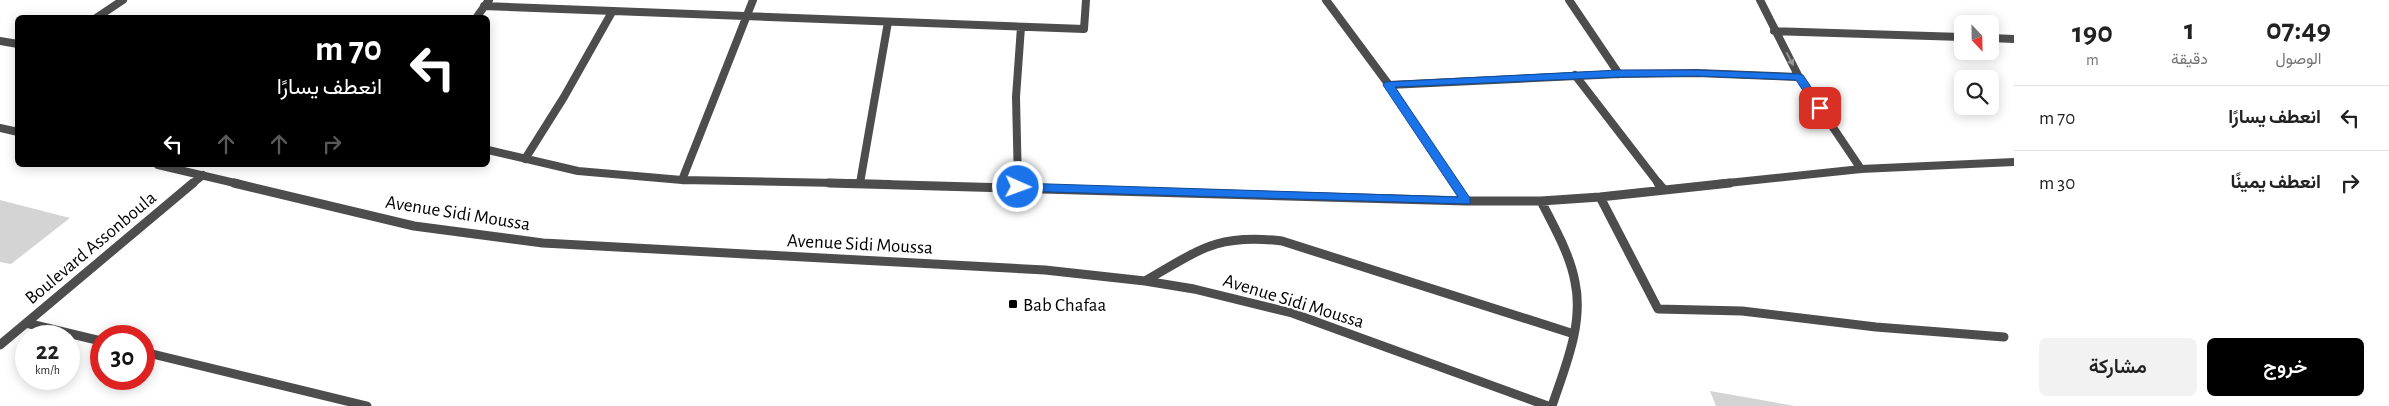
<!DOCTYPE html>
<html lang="ar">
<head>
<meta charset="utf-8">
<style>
	:root { --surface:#fff; --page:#f2f2f2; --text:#222; --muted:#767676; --line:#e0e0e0; --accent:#000 }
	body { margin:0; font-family:"Alegreya Sans",Vazirmatn,sans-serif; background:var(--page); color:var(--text); direction:rtl; height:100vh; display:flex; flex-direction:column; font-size:19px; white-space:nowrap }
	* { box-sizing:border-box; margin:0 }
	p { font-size:16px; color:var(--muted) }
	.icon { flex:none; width:28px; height:28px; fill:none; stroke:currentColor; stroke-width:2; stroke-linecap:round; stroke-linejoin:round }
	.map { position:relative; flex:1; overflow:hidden; direction:ltr }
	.sheet { display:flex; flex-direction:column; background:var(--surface); width:375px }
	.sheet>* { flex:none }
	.guide { position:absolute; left:15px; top:15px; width:475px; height:152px; border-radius:8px; box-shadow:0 2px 12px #0003; direction:rtl; background:#000; color:#fff; overflow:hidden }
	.needle { width:32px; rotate:158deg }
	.fabs { position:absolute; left:1954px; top:15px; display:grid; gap:10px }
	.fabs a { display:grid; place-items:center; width:45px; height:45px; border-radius:8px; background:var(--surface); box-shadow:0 2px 12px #0003; font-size:25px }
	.speed { position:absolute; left:15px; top:325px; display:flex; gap:10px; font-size:25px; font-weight:700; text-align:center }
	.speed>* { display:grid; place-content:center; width:65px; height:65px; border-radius:50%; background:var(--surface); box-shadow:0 2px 12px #0003; line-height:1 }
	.speed small { font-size:12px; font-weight:400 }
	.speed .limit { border:8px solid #d22; background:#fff; color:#111 }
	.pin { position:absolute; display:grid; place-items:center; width:42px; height:42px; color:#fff; margin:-21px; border-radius:10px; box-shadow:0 2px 8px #0006 }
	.me { position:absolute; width:55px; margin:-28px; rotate:92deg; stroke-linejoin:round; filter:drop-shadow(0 0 4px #0008) }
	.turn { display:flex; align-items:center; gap:18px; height:105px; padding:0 25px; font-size:22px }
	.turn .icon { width:65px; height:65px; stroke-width:2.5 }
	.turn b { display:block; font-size:35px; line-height:42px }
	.lanes { display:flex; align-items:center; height:48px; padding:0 25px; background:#0003; justify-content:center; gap:25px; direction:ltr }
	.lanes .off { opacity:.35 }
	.eta { display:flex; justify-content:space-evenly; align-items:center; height:85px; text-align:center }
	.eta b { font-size:30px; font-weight:600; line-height:35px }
	.cta { display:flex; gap:10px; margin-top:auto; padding:10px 25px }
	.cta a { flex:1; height:58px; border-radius:8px; background:var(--accent); color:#fff; font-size:20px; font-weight:600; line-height:58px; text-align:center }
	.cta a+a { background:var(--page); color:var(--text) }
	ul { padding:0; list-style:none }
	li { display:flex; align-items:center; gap:15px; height:65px; padding:0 25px; border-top:1px solid var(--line) }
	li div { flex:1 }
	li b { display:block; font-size:19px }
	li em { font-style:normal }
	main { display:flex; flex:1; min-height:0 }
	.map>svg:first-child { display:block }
	.green { fill:#d4d4d4 }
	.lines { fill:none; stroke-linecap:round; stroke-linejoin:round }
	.minor-far1 { stroke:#4d4d4d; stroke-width:8 }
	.minor { stroke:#4d4d4d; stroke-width:9 }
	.oneway { fill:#949494 }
	.route { fill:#1a73e8; stroke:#114b97 }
	.poi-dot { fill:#000; stroke:#fff; stroke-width:2 }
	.labels { text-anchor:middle; stroke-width:4.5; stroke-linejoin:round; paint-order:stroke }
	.street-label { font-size:19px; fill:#000; stroke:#fff }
	.poi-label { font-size:19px; fill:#000; stroke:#fff; text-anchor:start }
</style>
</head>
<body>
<main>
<section class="sheet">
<div class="eta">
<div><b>07:49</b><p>الوصول</p></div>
<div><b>1</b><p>دقيقة</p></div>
<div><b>190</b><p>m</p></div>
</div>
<ul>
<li><svg class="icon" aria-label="left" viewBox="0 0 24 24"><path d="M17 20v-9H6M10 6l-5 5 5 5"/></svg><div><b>انعطف يسارًا</b></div><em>70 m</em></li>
<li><svg class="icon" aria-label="right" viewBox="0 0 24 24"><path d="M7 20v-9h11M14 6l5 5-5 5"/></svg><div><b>انعطف يمينًا</b></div><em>30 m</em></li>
</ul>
<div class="cta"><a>خروج</a><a>مشاركة</a></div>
</section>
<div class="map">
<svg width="2014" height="406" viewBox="0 0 2014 406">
	<rect width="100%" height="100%" fill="#fff"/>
	<!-- green -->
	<path class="green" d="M0,200L70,218L11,264L0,262Z
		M1710,391L1795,406H1716Z"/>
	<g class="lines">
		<!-- minor-far1 -->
		<path class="minor-far1" d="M1326,0L1389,85L1455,184
			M1569,0L1619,74
			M1760,0L1799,77L1861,169
			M484,6L1084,29L1086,0
			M96,18L123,0
			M476,18L489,0
			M1774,31L1962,37
			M1990,38L2014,39
			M0,41L18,44
			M1575,75L1659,184
			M1389,85L1619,74L1697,73L1799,77
			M0,128L18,132
			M488,150L578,171L682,180L889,184
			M525,159L564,97L612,12
			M158,165L239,184
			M682,180L753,0
			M860,183L888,22
			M192,184L203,175
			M1018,184L1016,97L1021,27
			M1718,184L1861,169L2014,162"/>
		<!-- minor -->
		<path class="minor" d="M234,183L414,226L543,243L1045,270L1145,281L1194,289L1292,313L1548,406
			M829,183L1466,201H1541L1600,197L1730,183
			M1018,183V187
			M1454,183L1466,201
			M1658,183L1663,189
			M1600,197L1658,309L1742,311L1876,327L2004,337
			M1541,201C1554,227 1570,254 1575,282C1584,324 1565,367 1552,406
			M1145,281C1199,250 1217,233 1282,241L1574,334
			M26,323L101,341
			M0,345L193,183
			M144,352L367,406"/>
	</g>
	<!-- one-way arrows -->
	<defs><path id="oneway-solid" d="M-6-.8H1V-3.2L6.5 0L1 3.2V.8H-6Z" transform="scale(1.25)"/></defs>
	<use class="oneway" href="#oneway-solid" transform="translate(1790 59) rotate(62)"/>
	<!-- route -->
	<path class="route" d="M1619,70H1697L1799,74L1803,75L1825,108L1820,111L1816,110L1796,80L1697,76L1619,77L1395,87L1470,198V204L1018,191L1012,187L1018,183L1458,197L1383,85L1385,82Z"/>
	<!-- markers -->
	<rect class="poi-dot" x="1008" y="299" width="10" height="10" rx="2.5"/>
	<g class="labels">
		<!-- street labels -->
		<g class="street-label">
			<text transform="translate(458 212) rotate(9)" y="7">Avenue Sidi Moussa</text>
			<text transform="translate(860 243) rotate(3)" y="7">Avenue Sidi Moussa</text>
			<text transform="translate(90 247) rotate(-40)" y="7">Boulevard Assonboula</text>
			<text transform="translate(1294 300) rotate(17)" y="7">Avenue Sidi Moussa</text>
		</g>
		<!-- poi labels -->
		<g class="poi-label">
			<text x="1023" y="311">Bab Chafaa</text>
		</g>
	</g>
</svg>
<div class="fabs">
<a><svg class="needle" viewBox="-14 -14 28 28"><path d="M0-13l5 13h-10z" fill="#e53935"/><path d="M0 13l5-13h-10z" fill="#767676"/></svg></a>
<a><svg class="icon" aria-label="search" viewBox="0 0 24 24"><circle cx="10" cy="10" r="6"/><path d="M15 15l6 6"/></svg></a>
</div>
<div class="speed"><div>22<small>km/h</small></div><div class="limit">30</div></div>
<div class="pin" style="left:1820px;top:108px;background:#d93025"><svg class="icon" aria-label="arrive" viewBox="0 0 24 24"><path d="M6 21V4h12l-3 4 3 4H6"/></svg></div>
<svg class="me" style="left:1018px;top:187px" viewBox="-20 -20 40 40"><circle r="17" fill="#1a73e8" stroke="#fff" stroke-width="3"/><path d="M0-11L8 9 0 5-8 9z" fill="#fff"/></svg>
<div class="guide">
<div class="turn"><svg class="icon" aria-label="left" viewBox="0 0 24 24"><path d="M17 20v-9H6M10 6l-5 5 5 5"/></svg><div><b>70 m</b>انعطف يسارًا</div></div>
<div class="lanes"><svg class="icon" aria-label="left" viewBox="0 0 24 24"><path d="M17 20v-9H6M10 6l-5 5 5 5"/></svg><svg class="icon off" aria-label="ahead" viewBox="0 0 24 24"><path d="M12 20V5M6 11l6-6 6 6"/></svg><svg class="icon off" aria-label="ahead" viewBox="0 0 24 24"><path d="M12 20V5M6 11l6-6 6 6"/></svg><svg class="icon off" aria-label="right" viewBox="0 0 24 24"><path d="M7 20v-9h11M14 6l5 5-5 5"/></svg></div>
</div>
</div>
</main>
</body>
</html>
